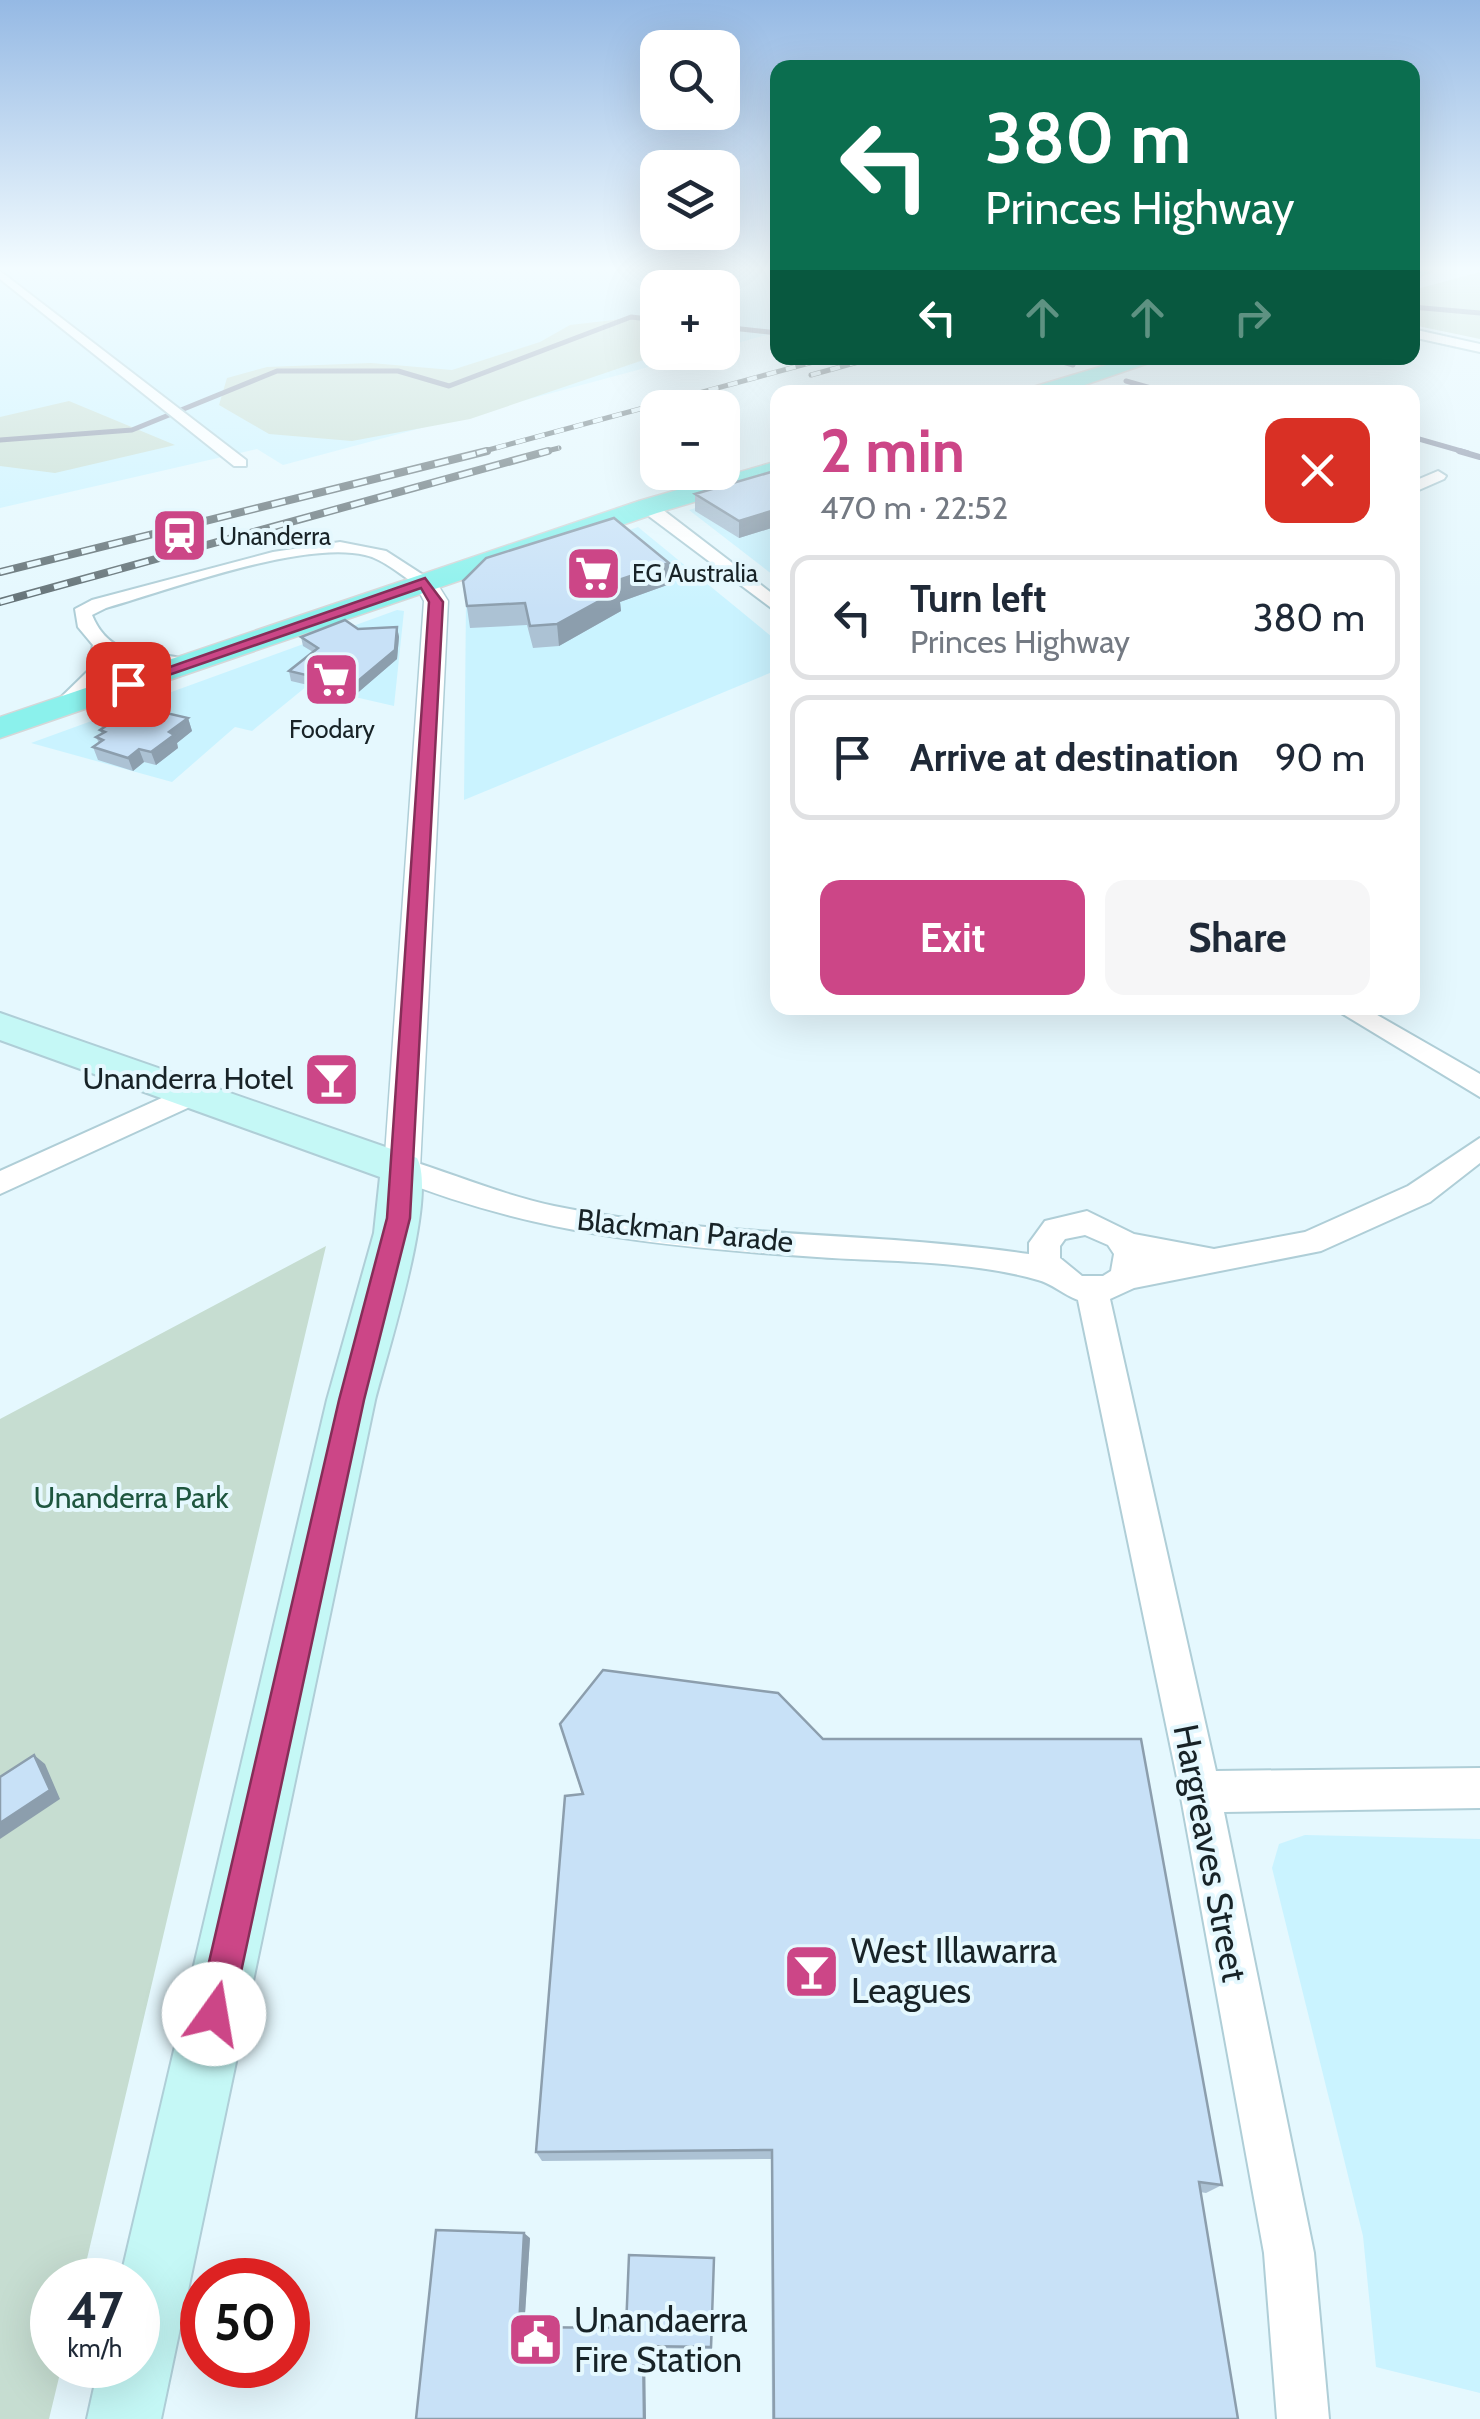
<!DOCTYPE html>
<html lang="en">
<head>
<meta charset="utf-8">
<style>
	:root { --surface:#fff; --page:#f6f6f7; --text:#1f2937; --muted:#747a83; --line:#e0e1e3; --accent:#cc4687 }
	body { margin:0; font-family:Cabin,sans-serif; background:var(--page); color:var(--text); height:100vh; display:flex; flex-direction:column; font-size:38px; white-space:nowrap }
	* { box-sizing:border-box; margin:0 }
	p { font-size:32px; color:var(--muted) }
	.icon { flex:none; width:55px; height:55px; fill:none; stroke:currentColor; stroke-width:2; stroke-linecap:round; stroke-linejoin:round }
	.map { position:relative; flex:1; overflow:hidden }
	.details { position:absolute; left:770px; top:385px; width:650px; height:630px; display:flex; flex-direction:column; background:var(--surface); border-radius:20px; box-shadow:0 10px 40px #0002 }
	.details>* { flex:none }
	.hud { position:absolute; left:770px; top:60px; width:650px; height:305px; border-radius:20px; box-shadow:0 10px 40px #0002; background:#0b6e4f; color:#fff; overflow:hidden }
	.fabs { position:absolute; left:640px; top:30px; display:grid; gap:20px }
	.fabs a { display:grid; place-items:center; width:100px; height:100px; border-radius:20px; background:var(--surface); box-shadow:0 10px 40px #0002; font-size:50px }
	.speed { position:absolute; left:30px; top:2258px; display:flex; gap:20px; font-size:50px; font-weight:700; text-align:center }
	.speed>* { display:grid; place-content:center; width:130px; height:130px; border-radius:50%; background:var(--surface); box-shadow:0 10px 40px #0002; line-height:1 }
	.speed small { font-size:25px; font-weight:400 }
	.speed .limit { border:15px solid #d22; background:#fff; color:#111 }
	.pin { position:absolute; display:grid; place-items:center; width:85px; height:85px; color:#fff; margin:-42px; border-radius:20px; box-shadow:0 5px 15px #0006 }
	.me { position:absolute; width:110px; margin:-55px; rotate:13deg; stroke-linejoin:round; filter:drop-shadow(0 0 8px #0008) }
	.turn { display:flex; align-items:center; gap:35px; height:210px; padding:0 50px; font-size:45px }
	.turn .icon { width:130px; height:130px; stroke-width:2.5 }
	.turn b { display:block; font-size:70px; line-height:85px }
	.lanes { display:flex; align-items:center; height:95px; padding:0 50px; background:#0003; justify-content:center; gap:50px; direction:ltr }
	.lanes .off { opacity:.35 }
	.round { display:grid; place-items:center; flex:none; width:105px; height:105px; border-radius:20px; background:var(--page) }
	.head { display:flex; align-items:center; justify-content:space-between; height:170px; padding:0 50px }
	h1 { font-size:60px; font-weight:800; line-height:75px; color:var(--accent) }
	.button { display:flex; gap:20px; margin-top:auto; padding:20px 50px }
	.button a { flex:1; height:115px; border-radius:20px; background:var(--accent); color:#fff; font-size:40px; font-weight:800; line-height:115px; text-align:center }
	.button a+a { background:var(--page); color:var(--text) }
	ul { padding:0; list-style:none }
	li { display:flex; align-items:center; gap:30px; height:125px; margin:0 20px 15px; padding:0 30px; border:5px solid var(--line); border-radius:20px }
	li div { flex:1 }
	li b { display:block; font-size:38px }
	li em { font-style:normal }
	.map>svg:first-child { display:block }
	.built { fill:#caf3ff }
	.green { fill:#c6ddd1 }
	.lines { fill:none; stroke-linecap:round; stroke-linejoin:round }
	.stream-far1 { stroke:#8992a6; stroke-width:5 }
	.stream { stroke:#8992a6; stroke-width:6 }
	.minor-casing { stroke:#afced7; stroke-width:4 }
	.tertiary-casing { stroke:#afced7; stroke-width:3 }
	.secondary-casing { stroke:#afced7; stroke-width:4 }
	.primary-casing { stroke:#d5d7d8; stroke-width:3 }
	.minor { fill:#fff; fill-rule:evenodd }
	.tertiary { fill:#fff; fill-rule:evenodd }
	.secondary { fill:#c5f8f6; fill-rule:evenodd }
	.primary { fill:#8bf1ec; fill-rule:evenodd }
	.rail-far1-casing { stroke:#637176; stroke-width:5 }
	.rail-casing { stroke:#637176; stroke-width:8 }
	.rail-far1 { stroke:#e5f8fe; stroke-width:4; stroke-dasharray:10; stroke-linecap:butt }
	.rail { stroke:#e5f8fe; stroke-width:5; stroke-dasharray:14; stroke-linecap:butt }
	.wall { fill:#acc2d4 }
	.shaded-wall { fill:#8c9ead }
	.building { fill:#c8e1f7; stroke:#8c9ead; stroke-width:2.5 }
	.route { fill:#cc4687; stroke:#852e58; stroke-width:2.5 }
	.labels { text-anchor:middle; stroke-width:8; stroke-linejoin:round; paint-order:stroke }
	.far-poi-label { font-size:25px; fill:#182327; stroke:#e5f8fe; text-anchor:start }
	.poi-label { font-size:30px; fill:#182327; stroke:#e5f8fe; text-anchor:end }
	.street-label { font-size:30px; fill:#182327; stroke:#e5f8fe }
	.park-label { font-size:30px; fill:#1e563f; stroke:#e5f8fe }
	.near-street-label { font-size:35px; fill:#182327; stroke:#e5f8fe }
	.near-poi-label { font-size:35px; fill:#182327; stroke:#e5f8fe; text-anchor:start }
</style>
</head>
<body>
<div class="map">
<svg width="1480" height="2419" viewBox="0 0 1480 2419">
	<rect width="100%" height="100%" fill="#e5f8fe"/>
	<!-- built -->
	<path class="built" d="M0,271H777V332L723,347L722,288H658V352L701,353L283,465L257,449L0,508Z
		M777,484V578L689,510Z
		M638,527L777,641V670L464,800L466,602L506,574Z
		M397,610L404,611L394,706L307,686L252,731L235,727L172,782L31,743Z
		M1305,1835L1480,1839V2393L1376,2367L1363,2236L1272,1868L1279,1844Z"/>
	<!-- green -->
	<path class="green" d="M1480,272V339L1413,325V290Z
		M657,315L658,352L664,353L470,419L352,441L269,434L219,405L227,378L267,367L371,363L452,370L540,342L570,325Z
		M69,401L175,445L55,473L0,466V417Z
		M326,1246L82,2280H52V2365H62L49,2419H0V1419Z"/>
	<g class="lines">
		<!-- stream-far1 -->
		<path class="stream-far1" d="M1412,307L1480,313
			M722,327L778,333
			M1050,358L1073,365
			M1126,381L1165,392
			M1412,437L1468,453
			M0,440L132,430L277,371H398L449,386L631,317L658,320"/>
		<!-- stream -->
		<path class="stream" d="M1459,451L1480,457"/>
		<defs>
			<path id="minor" d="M0,271L246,460V466H234L0,279Z
				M1412,329L1480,344V352L1412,337Z
				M1438,471L1446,476L1444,479L1412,493V482Z
				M642,503H654L778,598V613L642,511Z
				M340,542L386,551L434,582L419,586C401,576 384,559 365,555C303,540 169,590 106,608L92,615C115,671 169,644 194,665L170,671L111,656L105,677L68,711H54L51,707L88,671L93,645L78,627L75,609L92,600L273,552Z
				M1333,1008H1365L1480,1074V1097Z
				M195,1083L209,1093L205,1100L0,1194V1171Z
				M1480,1138V1163L1430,1202L1321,1251L1134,1288L1110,1299L1216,1771L1480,1768V1808L1224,1812L1314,2253L1329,2419H1277L1264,2253L1180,1792L1078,1300C1064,1295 1051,1283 1038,1280C969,1260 888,1262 817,1257C667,1247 532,1234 392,1177L387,1169L392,1161L402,1158C454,1174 499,1194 554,1206C710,1238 872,1231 1029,1254V1243L1045,1221L1087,1211L1134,1234L1214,1249L1305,1232L1408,1186ZM1085,1235L1108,1245L1114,1254L1111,1271L1103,1276H1082L1060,1258V1246L1065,1239Z"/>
			<path id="tertiary" d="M425,575L433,577L448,601L420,1169L415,1179L402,1182L389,1179L384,1169L424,601L414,582Z"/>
			<path id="secondary" d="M0,1013L417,1158C438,1196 387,1353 375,1400L161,2419H87L99,2365H138V2280H120L327,1400L374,1233L380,1177L0,1040Z"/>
			<path id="primary" d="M1412,271H1432L1412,280Z
				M1130,358H1163L1064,392H1029L1033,387Z
				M778,461V477L657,513L0,738V717L639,501Z"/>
		</defs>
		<!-- minor casing -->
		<use href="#minor" class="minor-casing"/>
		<!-- tertiary casing -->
		<use href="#tertiary" class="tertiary-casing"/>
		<!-- secondary casing -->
		<use href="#secondary" class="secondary-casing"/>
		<!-- primary casing -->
		<use href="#primary" class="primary-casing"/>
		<!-- minor -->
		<use href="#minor" class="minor"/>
		<!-- tertiary -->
		<use href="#tertiary" class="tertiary"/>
		<!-- secondary -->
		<use href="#secondary" class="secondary"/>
		<!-- primary -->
		<use href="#primary" class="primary"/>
		<defs>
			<path id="rail-far1" d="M811,375L873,358
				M477,453L828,358
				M539,453L559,448"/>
			<path id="rail" d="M0,572L487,451
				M0,602L548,451"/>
		</defs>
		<!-- rail-far1 casing -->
		<use href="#rail-far1" class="rail-far1-casing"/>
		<!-- rail casing -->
		<use href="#rail" class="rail-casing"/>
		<!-- rail-far1 -->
		<use href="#rail-far1" class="rail-far1"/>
		<!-- rail -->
		<use href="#rail" class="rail"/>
	</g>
	<!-- wall -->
	<path class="wall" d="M778,470V526L739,538L695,511V494Z
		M463,581L670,584L620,602L621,611L559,646L533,648L527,625L470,628Z
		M397,627L399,637L397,659L354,696L291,681L289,671L313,652L303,646L301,637L358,629Z
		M188,718L192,731L177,743L178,748L156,765L144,762L133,771L98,760L93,747L99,743L96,737L102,734L100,730Z
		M560,1724L1222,2185L1206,2193L1200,2192L1238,2419H772L771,2159L542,2161L536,2152L582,1794Z
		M530,2238L524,2327L626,2328L714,2258L712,2349L645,2348L416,2419Z"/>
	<!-- shaded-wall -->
	<path class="shaded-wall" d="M778,509V526L739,538V521Z
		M669,563L670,584L620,602L621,611L559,646L557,624L613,582Z
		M397,627L399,637L397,659L354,696L352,686Z
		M188,718L192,731L177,743L178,748L156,765L151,752L169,732Z
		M139,749L144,762L133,771L128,758Z
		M34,1755L45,1764L60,1799L0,1839V1823Z
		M524,2233L530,2238L524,2330L519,2327Z
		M643,2346L645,2348L646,2419H644Z"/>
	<!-- building -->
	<path class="building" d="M778,470V509L739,521L695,494Z
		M614,518L669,563L613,582L619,590L557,624L530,626L525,603L467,606L463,581L486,558Z
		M345,620L358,629L397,627L395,650L352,686L289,671L318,648L301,637Z
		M136,706L188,718L169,732L174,735L151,752L139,749L128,758L93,747L103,740L96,737L105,732L100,730Z
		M603,1670L778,1693L823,1739H1141L1222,2185L1199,2182L1238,2419H774L772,2150L536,2152L565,1796L583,1794L560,1724Z
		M34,1755L50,1790L0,1823V1777Z
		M436,2230L524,2233L519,2327L626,2328L629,2255L714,2258L711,2347L643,2346L644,2419H416Z"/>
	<!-- sky -->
	<linearGradient id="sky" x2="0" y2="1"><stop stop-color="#95b9e4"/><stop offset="0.44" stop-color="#f3fcff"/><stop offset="1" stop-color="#f3fcff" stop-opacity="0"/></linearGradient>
	<rect width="1480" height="610" fill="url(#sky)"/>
	<!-- route -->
	<path class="route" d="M425,578L443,602L410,1218L364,1400L232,2014L227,2026L214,2031L202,2026L197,2014L339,1400L387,1218L429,602L421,588L134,687L121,684Z"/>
	<!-- icons -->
	<defs>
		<symbol id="station-square" viewBox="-11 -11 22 22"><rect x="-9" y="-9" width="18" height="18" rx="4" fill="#cc4687" stroke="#e5f8fe"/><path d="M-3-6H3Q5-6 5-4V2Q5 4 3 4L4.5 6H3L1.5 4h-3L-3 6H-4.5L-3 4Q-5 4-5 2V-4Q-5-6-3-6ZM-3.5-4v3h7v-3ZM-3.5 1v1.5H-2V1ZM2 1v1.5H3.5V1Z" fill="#fff"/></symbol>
		<symbol id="supermarket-square" viewBox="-11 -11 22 22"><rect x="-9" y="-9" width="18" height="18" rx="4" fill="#cc4687" stroke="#e5f8fe"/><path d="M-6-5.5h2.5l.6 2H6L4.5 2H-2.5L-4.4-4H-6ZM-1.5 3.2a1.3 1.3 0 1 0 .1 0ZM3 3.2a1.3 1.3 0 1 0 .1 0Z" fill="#fff"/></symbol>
		<symbol id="bar-square" viewBox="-11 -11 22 22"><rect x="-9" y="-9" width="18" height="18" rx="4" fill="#cc4687" stroke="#e5f8fe"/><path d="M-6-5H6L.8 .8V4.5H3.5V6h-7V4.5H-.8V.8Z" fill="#fff"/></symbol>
		<symbol id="civic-square" viewBox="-11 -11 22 22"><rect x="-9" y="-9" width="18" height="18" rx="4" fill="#cc4687" stroke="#e5f8fe"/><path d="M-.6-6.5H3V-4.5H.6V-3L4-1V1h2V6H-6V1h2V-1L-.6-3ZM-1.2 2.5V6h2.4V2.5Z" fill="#fff"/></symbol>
	</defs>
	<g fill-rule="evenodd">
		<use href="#station-square" x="148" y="504" width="63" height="63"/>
		<use href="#supermarket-square" x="562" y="542" width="63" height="63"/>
		<use href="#supermarket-square" x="300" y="648" width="63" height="63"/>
		<use href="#bar-square" x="300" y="1048" width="63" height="63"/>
		<use href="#bar-square" x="780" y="1940" width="63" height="63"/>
		<use href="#civic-square" x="504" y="2308" width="63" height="63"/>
	</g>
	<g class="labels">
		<!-- far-poi labels -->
		<g class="far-poi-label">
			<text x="219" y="545">Unanderra</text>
			<text x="632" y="582">EG Australia</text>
			<text x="332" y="738" text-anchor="middle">Foodary</text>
		</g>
		<!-- poi labels -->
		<g class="poi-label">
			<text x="293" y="1089">Unanderra Hotel</text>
		</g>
		<!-- street labels -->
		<g class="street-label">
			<text transform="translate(685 1231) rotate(6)" y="10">Blackman Parade</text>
		</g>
		<!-- park labels -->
		<g class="park-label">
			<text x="131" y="1508">Unanderra Park</text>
		</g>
		<!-- near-street labels -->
		<g class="near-street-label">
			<text transform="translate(1210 1853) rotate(79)" y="12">Hargreaves Street</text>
		</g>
		<!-- near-poi labels -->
		<g class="near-poi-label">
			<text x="851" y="1963">West Illawarra<tspan x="851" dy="40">Leagues</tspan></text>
			<text x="574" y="2332">Unandaerra<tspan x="574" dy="40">Fire Station</tspan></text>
		</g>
	</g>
</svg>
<div class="fabs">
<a><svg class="icon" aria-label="search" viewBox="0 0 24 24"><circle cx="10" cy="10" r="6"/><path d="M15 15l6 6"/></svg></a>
<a><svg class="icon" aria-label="layers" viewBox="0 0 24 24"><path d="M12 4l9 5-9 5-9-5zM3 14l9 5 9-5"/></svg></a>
<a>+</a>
<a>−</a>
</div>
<div class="speed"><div>47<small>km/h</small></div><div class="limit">50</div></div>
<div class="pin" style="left:128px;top:684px;background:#d93025"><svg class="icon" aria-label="arrive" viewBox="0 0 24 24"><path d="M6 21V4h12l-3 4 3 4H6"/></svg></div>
<svg class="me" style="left:214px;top:2014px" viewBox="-20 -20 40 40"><circle r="19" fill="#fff"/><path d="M0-13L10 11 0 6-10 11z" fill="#cc4687"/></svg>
<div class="hud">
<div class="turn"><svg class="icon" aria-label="left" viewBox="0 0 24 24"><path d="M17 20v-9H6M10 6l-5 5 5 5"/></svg><div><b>380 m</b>Princes Highway</div></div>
<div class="lanes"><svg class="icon" aria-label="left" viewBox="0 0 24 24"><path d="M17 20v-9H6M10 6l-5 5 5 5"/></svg><svg class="icon off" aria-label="ahead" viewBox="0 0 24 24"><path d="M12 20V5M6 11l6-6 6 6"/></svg><svg class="icon off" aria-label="ahead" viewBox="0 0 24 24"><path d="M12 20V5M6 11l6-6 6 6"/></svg><svg class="icon off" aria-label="right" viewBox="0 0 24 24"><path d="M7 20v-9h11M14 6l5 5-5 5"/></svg></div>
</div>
<section class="details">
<div class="head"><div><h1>2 min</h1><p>470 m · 22:52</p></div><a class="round" style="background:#d93025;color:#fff"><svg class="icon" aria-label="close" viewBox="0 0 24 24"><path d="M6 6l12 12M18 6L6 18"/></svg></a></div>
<ul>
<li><svg class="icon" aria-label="left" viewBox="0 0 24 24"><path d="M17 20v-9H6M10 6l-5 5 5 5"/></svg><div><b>Turn left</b><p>Princes Highway</p></div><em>380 m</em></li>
<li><svg class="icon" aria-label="arrive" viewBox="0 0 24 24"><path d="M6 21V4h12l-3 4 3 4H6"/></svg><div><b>Arrive at destination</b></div><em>90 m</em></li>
</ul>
<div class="button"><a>Exit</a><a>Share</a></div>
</section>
</div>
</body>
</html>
